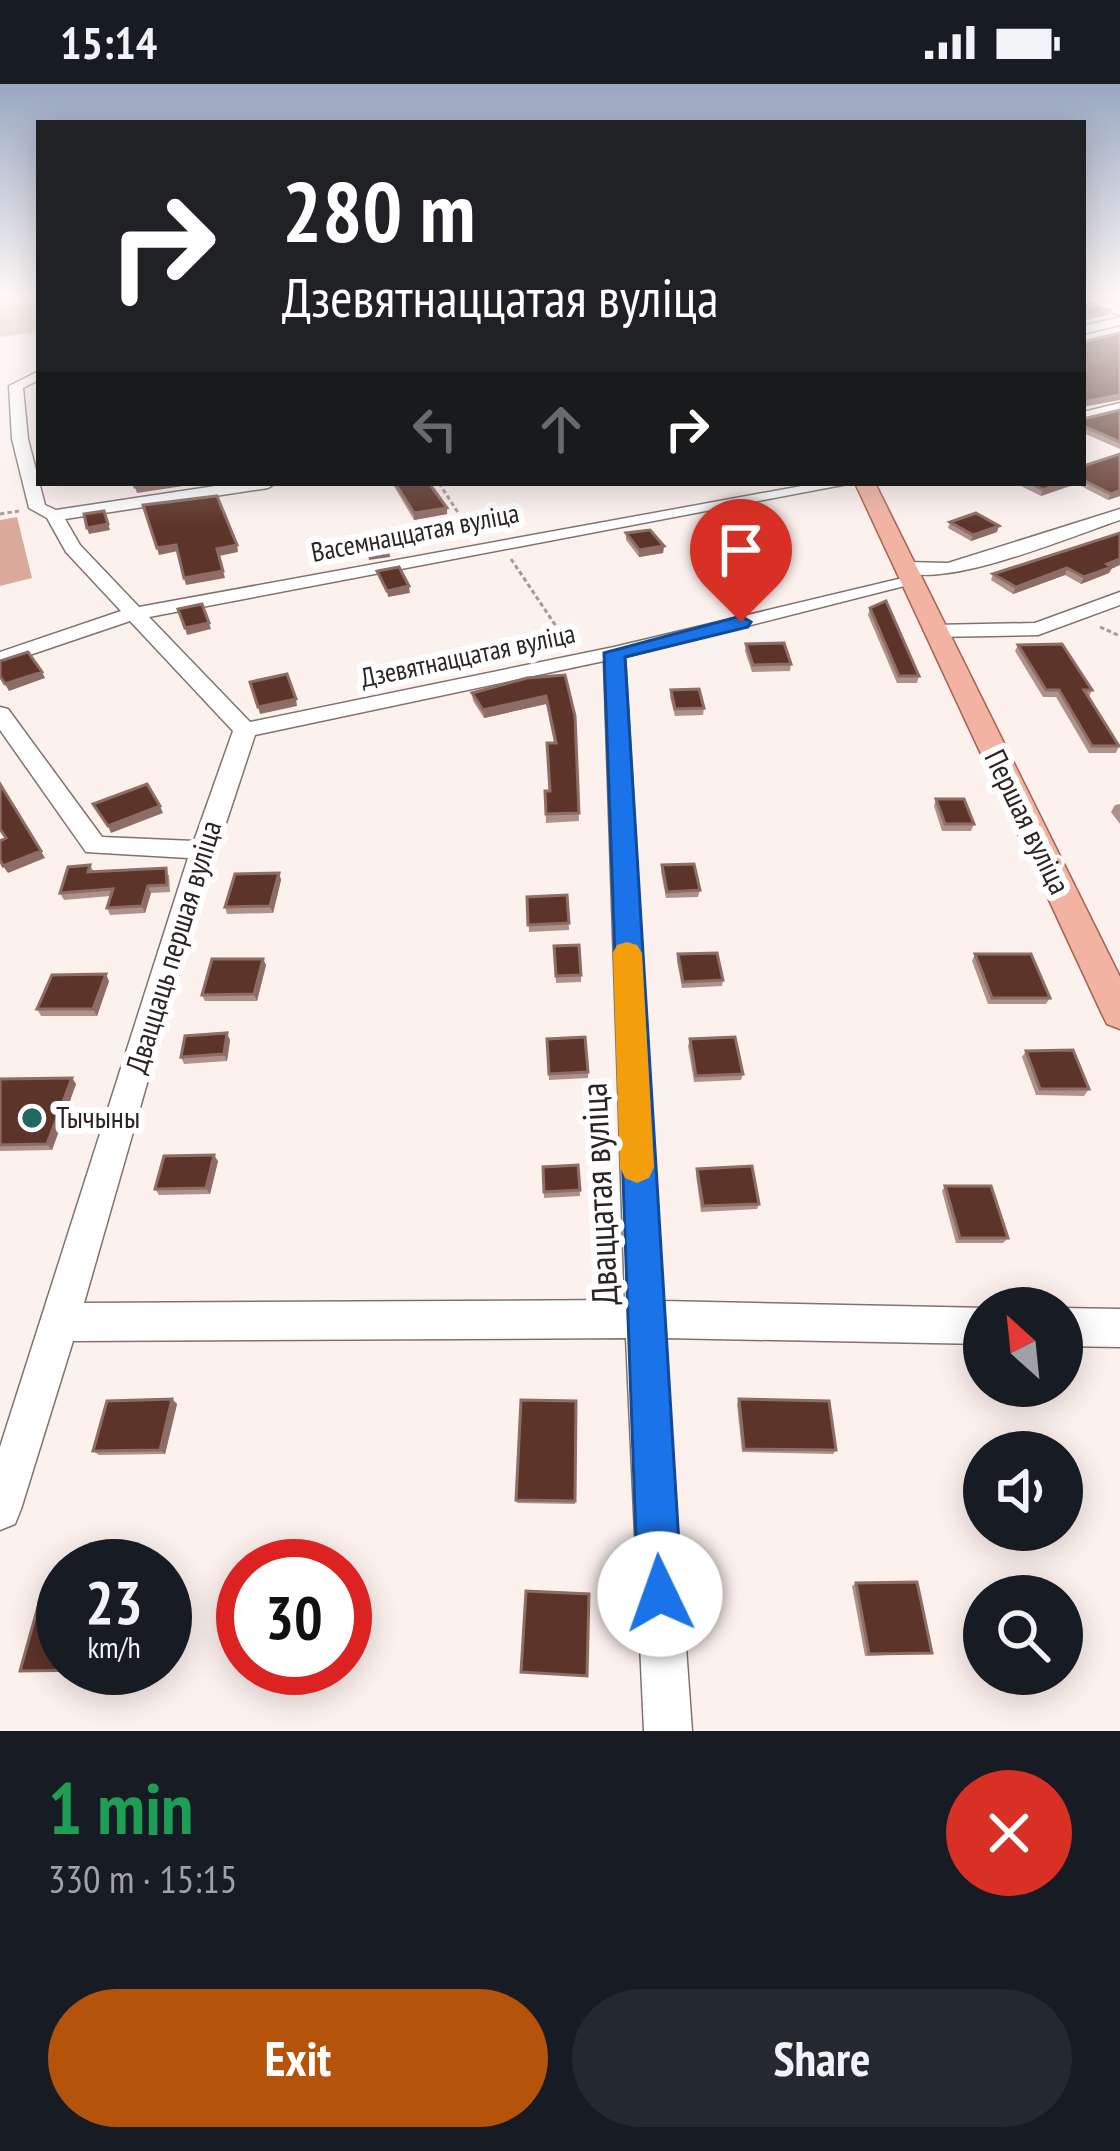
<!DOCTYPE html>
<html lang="en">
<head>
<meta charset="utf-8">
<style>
	:root { --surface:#171b24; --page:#242831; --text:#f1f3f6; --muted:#9ea1a6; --accent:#b45309 }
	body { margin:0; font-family:"PT Sans Narrow",sans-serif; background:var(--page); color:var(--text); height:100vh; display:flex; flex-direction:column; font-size:45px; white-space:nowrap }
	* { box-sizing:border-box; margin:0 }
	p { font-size:39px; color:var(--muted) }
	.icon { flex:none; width:66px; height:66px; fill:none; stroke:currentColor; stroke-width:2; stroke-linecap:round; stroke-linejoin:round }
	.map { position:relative; height:1647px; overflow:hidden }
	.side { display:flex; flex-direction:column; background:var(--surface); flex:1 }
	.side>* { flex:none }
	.banner { position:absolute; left:36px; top:36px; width:1050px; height:366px; border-radius:0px; box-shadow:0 6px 30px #0003; background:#202124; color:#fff; overflow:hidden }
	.needle { width:78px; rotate:333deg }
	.buttons { position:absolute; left:963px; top:1203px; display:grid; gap:24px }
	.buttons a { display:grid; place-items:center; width:120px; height:120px; border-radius:50%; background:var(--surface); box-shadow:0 6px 30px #0003; font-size:60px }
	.speed { position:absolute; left:36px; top:1455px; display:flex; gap:24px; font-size:60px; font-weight:700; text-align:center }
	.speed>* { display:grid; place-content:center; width:156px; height:156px; border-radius:50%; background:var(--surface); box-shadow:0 6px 30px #0003; line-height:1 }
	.speed small { font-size:30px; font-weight:400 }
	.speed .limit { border:18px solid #d22; background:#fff; color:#111 }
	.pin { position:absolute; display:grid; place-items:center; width:102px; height:102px; color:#fff; margin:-123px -51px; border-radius:50% 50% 50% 0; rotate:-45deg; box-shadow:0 0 12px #0007 }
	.pin .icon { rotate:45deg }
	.me { position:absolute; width:132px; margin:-66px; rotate:357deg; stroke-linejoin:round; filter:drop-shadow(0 0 9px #0008) }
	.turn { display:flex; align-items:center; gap:42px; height:252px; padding:0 48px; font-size:54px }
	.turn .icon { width:156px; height:156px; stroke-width:2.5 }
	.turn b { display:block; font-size:84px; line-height:102px }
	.lanes { display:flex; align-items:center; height:114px; padding:0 48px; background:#0003; justify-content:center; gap:60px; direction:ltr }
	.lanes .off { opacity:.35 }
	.round { display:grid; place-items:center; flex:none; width:126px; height:126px; border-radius:63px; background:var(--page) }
	.summary { display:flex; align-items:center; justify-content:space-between; height:204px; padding:0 48px }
	h1 { font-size:72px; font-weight:800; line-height:90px; color:#1e9e55 }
	.action { display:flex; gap:24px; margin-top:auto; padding:24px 48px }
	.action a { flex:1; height:138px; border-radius:72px; background:var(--accent); color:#fff; font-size:48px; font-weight:800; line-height:138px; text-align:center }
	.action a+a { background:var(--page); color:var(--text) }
	.status { display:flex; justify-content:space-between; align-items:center; height:84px; padding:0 60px; background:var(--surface); direction:ltr }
	.status svg { height:33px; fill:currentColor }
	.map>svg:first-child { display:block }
	.forest { fill:#daa99c }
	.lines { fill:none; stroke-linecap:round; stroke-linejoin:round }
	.minor-casing { stroke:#80736f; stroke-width:3 }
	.major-casing { stroke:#a7614e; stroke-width:3 }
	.path { stroke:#a39a97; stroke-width:3; stroke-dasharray:4.5 3; stroke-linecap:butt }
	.minor { fill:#fff; fill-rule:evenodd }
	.major { fill:#f2b3a3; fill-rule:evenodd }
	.wall { fill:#ad928c }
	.shaded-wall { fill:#8d6d65 }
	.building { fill:#5d342a; stroke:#8d6d65; stroke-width:3 }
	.route { fill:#1a73e8; stroke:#114b97; stroke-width:3 }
	.slow { fill:#f59e0b }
	.poi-dot { fill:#1f6962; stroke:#fff; stroke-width:4.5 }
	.labels { text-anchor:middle; stroke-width:12; stroke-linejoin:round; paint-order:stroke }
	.far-street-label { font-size:27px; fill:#2a2523; stroke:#fff }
	.street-label { font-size:30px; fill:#2a2523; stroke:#fff }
	.poi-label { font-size:30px; fill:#2a2523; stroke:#fff; text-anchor:start }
	.near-street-label { font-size:36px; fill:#2a2523; stroke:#fff }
</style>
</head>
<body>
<div class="status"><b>15:14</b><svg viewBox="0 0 49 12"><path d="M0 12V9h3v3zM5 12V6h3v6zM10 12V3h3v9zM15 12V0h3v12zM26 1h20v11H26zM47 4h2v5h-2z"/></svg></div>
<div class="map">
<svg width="1120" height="1647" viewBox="0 0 1120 1647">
	<rect width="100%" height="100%" fill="#fdf1ee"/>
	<!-- forest -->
	<path class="forest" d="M0,211H39V248L0,253Z
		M17,433L32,494L0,502V436Z"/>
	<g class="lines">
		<defs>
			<path id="minor" d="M1083,211L1120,223V231L1083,218Z
				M1120,233V241L1083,250V242Z
				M39,287V296L23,304L28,355L45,421L56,426L235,399H276L268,404L65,435L80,461L139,523L818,399H853L149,533L250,638L614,563L911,492L920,498L625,573L662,1217L988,1224H984V1260L664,1254L692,1647H644L626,1254L73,1257L21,1425L15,1440L0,1446V1363L188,774L86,768L0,646V623L8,625L102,753L194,757L233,647L130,537L0,581V568L121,527L66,468L47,434L29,424L12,355L9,302ZM604,577L625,1216L84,1219L193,839L255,651Z
				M1120,319V327L1083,337V328Z
				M1120,425V436C1074,451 935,511 896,484L905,478L948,479Z
				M1120,508V521L1038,551L934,553L924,547L934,541L1035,539Z
				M1062,1224L1120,1225V1263L1062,1262Z"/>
			<path id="major" d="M855,399H875L1120,893V945L1107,940L1102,930Z"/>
		</defs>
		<!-- minor casing -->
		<use href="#minor" class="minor-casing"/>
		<!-- major casing -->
		<use href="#major" class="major-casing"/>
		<!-- path -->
		<path class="path" d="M0,238L39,231
			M0,243L12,237
			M439,399L471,449
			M0,430L19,427
			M511,475L568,560
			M1100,543L1120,552"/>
		<!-- minor -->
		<use href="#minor" class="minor"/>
		<!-- major -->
		<use href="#major" class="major"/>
	</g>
	<!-- wall -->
	<path class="wall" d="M1092,211H1120V219Z
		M1120,326V365L1083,349V335Z
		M1083,382L1120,412L1108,416L1077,400L1041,412L1015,399H1083Z
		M392,399H429L447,430L414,436Z
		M950,438L997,448L971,457L948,444Z
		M626,449L664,462L663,469L639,473L626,456Z
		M1120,449V481L1112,484L1109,489L1081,500L1065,491L1013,510L991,496L993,490Z
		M870,524L919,592L917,599H897L868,531Z
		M746,560L791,580L790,587L752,588L745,567Z
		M1018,561L1092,606L1089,613L1119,662L1116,669H1089L1056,613H1043L1015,567Z
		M527,594L575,632L579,737L546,739L545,707H550L554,659L546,620L484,634L473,617L472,609Z
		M671,606L704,624L703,631L675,632L670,613Z
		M936,715L974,740L971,747H942L934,722Z
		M1120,720V740L1111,728L1115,721Z
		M90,781L94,788L169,791L170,808L151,809L145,829L110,831L107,824L110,812L64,816L60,809Z
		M662,781L700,806L698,813L666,814L661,788Z
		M279,789L281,796L273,829L227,830L225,823Z
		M567,811L569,846L529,848L527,813Z
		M554,862L581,891V898L556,899Z
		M678,870L723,896L722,902L682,904L677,877Z
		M975,870L1050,914L1046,920H988L972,877Z
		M263,875L266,881L257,917H205L202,911Z
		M109,897L97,932H41L37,925Z
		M547,955L588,988V994L549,996Z
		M690,955L743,990L741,996L694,998L688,962Z
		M230,956L227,977L184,980L181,973Z
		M1026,967L1089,1005L1084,1012L1036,1011L1022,973Z
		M72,994L76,1000L52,1066L0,1067V995Z
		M218,1077L210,1110L159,1111L155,1105Z
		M578,1081L580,1112L544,1114L543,1083Z
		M697,1085L759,1120L757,1125L701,1128L696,1091Z
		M945,1102L1008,1154L1003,1159H956L942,1107Z
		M172,1315L177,1320L165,1370L99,1371L93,1367Z
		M739,1315L836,1366L833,1370L742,1368L737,1320Z
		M576,1317L575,1420L517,1419L516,1416Z
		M856,1499L932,1569L865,1572L852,1502Z
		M102,1584V1587H20Z"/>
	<!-- shaded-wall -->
	<path class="shaded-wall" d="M1109,226L1108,231L1083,237L1084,233Z
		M1120,311V316L1083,323L1084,318Z
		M162,399H203L137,409L135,403Z
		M1063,399H1077L1041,412L1043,406Z
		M1120,406V412L1108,416L1111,410Z
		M447,424V430L414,436V429Z
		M104,427L110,446L89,450L87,444Z
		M999,442L997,448L971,457L973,451Z
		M176,461L178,467L159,471L157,464Z
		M237,461L238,468L219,472L217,465Z
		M664,462L663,469L639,473V466Z
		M389,466L390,473L369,476L368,470Z
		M1120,475V481L1112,484L1109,489L1081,500L1084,493L1107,480Z
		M1067,484L1065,491L1013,510L1016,503Z
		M223,487L225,494L186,501L184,494Z
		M409,502L410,509L388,513L387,507Z
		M209,539L211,545L187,551L185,544Z
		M42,588L45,594L9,607L5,600Z
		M546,612V620L484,634L483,626Z
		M296,615L297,622L260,630L258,623Z
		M160,722L163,729L111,749L108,742Z
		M41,767L45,774L8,789L3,782Z
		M279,789L281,796L273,829L270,822Z
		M148,802L151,809L145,829L142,822Z
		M263,875L266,881L257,917L254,910Z
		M106,890L109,897L97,932L93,925Z
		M227,949L230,956L227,977L224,970Z
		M72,994L76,1000L52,1066L47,1060Z
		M214,1071L218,1077L210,1110L206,1104Z
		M172,1315L177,1320L165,1370L160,1366Z"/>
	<!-- building -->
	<path class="building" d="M1083,216L1109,226L1084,233Z
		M1120,249V311L1084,318L1083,330V258Z
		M1120,326V358L1083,342V335Z
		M1120,370V406L1111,410L1083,396V382Z
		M134,399H162L135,403Z
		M395,399H429L447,424L414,429Z
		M1030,399H1063L1043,406Z
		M217,412L237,461L217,465L223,487L184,494L176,461L157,464L143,421Z
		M104,427L108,440L87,444L84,430Z
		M976,429L999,442L973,451L950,438Z
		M650,446L664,462L639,466L626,449Z
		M378,449L389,466L368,470L359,453Z
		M1120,449V475L1107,480L1112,483L1084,493L1067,484L1016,503L993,490Z
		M399,483L409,502L387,507L377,487Z
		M886,517L919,592H899L870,524Z
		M202,520L209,539L185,544L178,525Z
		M784,559L791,580L753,581L746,560Z
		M1062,560L1092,606H1084L1119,662H1092L1059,606H1046L1018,561Z
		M28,568L42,588L5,600L0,592V577Z
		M287,590L296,615L258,623L250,598Z
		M565,591L575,632L579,729L546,730L545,707H550L547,659H556L546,612L483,626L472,609L527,594Z
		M699,605L704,624L675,625L671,606Z
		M0,700L41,767L3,782L0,776V757L6,754L0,745Z
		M147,700L160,722L108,742L93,720Z
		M936,715H964L974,740H945Z
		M694,780L700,806L667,808L662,781Z
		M90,781L88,788L166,784L167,801L148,802L142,822L107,824L113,805L60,809L68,783Z
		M279,789L270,822L225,823L235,790Z
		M567,811L569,839L528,841L527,813Z
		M579,861L581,891L556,892L554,862Z
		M717,869L723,896L683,898L678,870Z
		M975,870H1031L1050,914H992Z
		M212,875H263L254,910L202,911Z
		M106,890L93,925H37L52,891Z
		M227,949L224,970L181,973L185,952Z
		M585,953L588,988L549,990L547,955Z
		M735,953L743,990L696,992L690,955Z
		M1073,966L1089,1005H1040L1026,967Z
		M72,994L47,1060L0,1061V995Z
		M214,1071L206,1104L155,1105L164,1072Z
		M578,1081L580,1106L544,1108L543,1083Z
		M752,1082L759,1120L703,1122L697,1085Z
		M945,1102H991L1008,1154H960Z
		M172,1315L160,1366L93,1367L107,1317Z
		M739,1315L829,1317L836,1366L744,1365Z
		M521,1316L576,1317L575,1417L516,1416Z
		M917,1498L932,1569L869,1570L856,1499Z
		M526,1507L589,1510L587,1592L521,1588Z
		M39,1519H63V1584H96L95,1586L20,1587Z"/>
	<!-- sky -->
	<linearGradient id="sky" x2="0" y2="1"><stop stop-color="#99a7c1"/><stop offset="0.48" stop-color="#fef9f7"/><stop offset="1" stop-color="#fef9f7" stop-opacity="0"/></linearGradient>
	<rect width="1120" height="441" fill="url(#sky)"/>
	<!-- route -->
	<path class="route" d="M741,532L751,538L748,543L625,573L682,1510L676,1526L660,1532L644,1526L638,1510L604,569Z"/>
	<!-- slow -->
	<path class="slow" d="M627,858L637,861L642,869L654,1083L649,1094L637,1099L625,1094L620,1083L613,869L617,861Z"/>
	<!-- markers -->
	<circle class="poi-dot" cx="32" cy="1034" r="12"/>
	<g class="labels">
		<!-- far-street labels -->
		<g class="far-street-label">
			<text transform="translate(415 449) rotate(-11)" y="9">Васемнаццатая вуліца</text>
			<text transform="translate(468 572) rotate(-12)" y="9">Дзевятнаццатая вуліца</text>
		</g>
		<!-- street labels -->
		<g class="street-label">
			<text transform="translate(1027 738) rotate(64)" y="10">Першая вуліца</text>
			<text transform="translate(174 863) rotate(-73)" y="10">Дваццаць першая вуліца</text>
		</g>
		<!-- poi labels -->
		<g class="poi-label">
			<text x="56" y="1044">Тычыны</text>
		</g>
		<!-- near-street labels -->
		<g class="near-street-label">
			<text transform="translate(599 1110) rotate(-93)" y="13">Дваццатая вуліца</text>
		</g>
	</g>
</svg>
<div class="buttons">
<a><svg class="needle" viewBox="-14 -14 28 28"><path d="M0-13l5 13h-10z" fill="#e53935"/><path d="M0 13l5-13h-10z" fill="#9ea1a6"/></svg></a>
<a><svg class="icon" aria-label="sound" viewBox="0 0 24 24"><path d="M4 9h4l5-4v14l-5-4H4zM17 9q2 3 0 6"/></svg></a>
<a><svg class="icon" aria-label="search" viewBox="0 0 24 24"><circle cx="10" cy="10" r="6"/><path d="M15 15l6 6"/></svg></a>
</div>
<div class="speed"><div>23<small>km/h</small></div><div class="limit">30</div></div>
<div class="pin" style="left:741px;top:538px;background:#d93025"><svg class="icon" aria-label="arrive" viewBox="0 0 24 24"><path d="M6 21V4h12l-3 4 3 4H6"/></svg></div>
<svg class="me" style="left:660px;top:1510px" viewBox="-20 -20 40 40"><circle r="19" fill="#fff"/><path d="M0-13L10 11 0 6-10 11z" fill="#1a73e8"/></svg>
<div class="banner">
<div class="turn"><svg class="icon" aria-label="right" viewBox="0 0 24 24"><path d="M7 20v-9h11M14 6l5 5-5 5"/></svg><div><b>280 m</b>Дзевятнаццатая вуліца</div></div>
<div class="lanes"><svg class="icon off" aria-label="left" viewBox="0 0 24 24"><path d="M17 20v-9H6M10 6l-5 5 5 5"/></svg><svg class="icon off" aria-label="ahead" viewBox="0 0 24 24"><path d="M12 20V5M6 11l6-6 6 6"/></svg><svg class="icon" aria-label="right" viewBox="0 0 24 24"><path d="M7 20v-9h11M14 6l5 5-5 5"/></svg></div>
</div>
</div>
<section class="side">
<div class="summary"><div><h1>1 min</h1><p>330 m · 15:15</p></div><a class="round" style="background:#d93025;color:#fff"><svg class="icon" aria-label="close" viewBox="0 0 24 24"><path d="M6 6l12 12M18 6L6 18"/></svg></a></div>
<div class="action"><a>Exit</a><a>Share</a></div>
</section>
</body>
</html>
